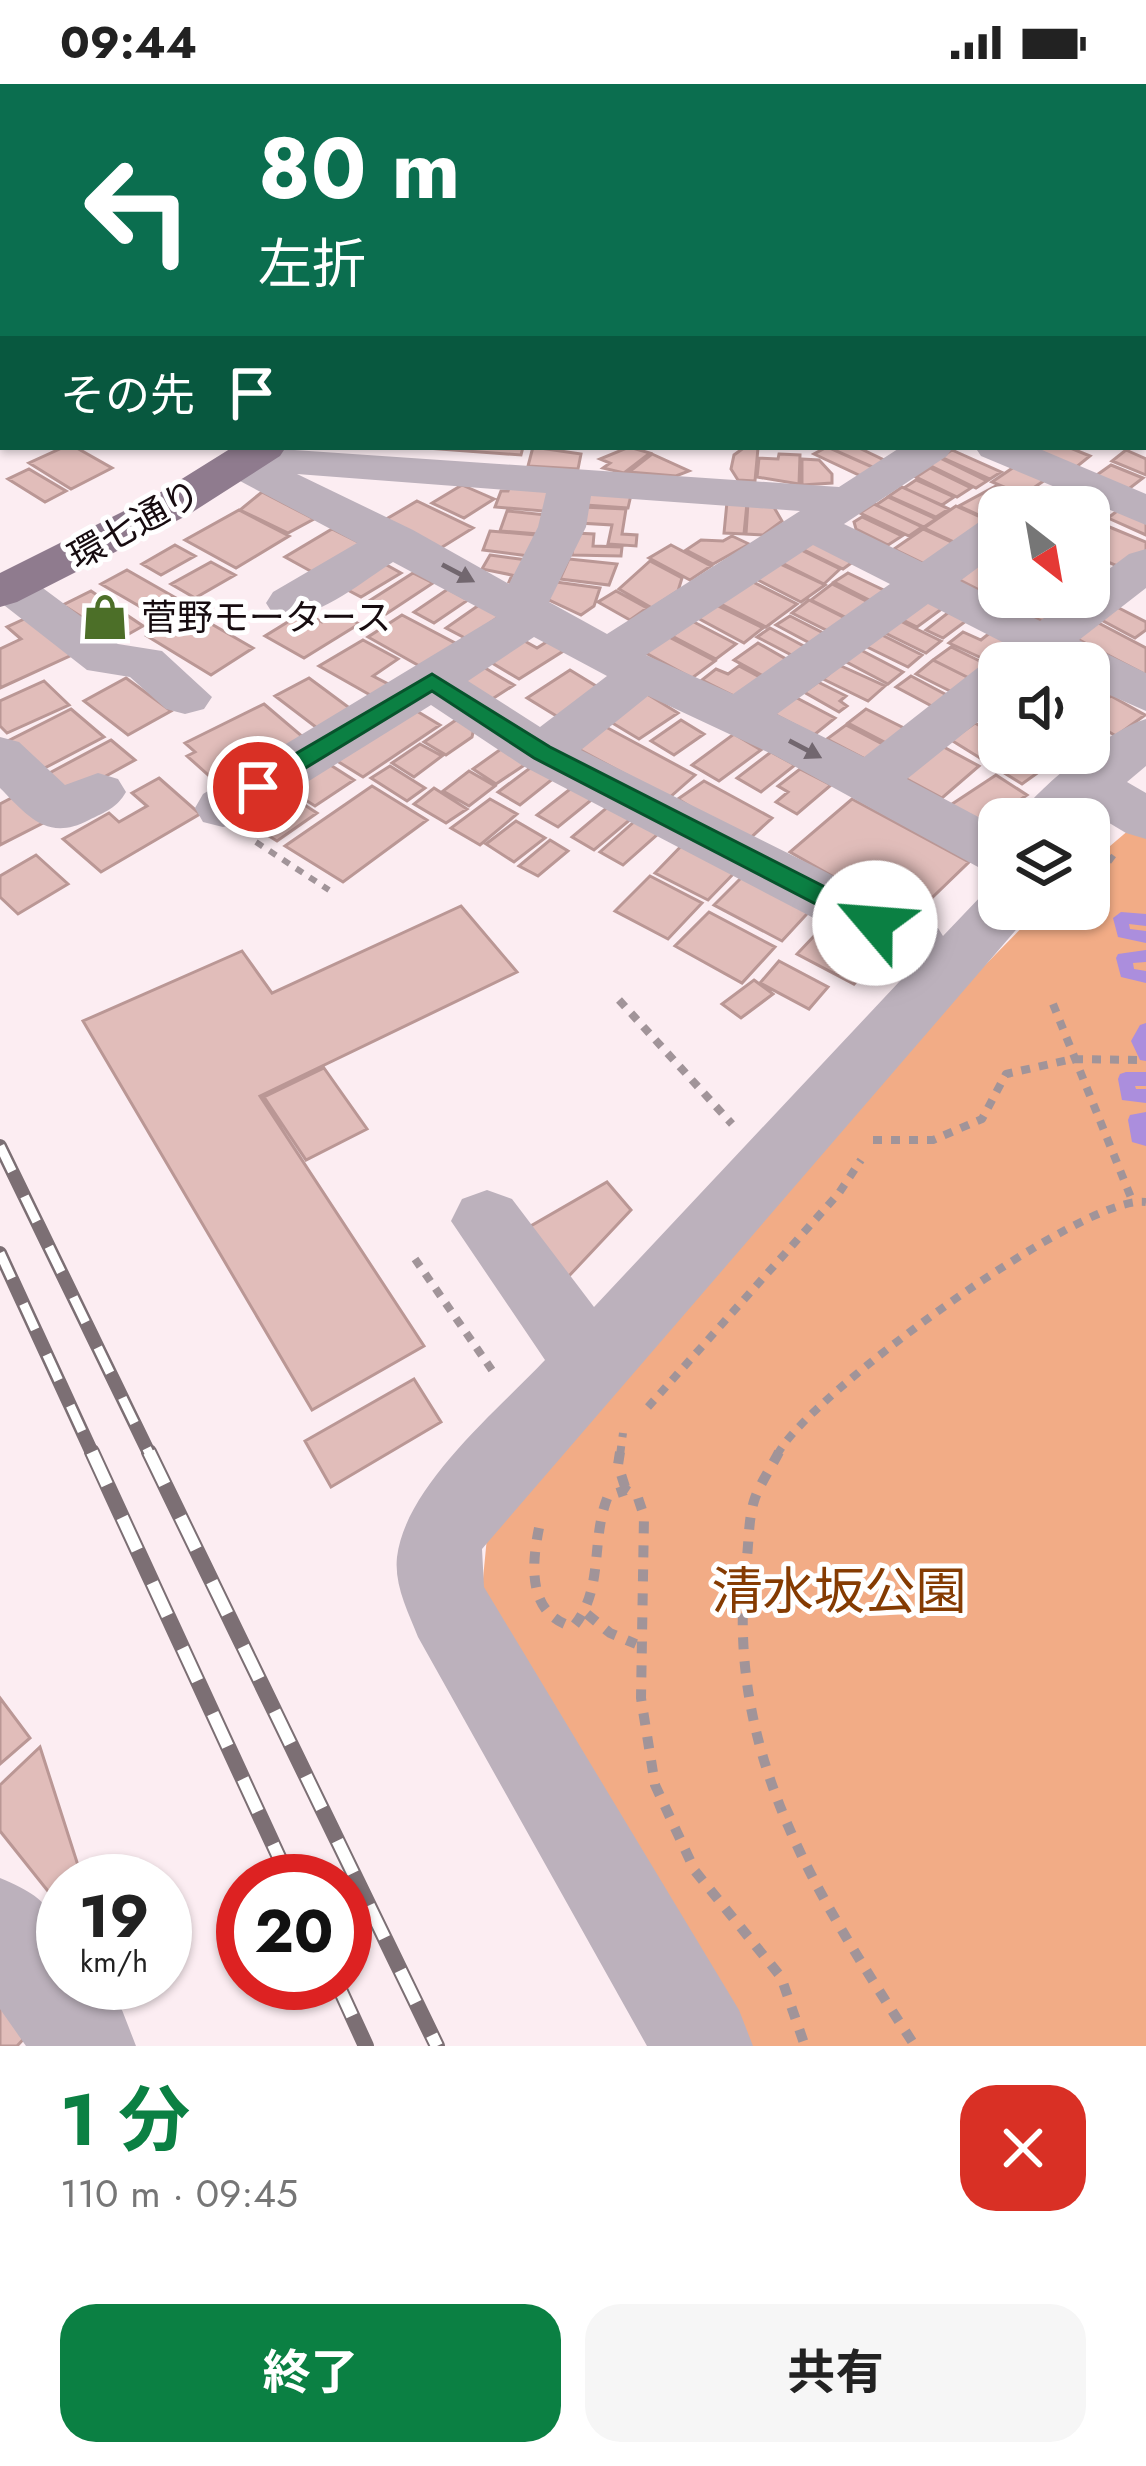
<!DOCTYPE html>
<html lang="ja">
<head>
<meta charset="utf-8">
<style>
	:root { --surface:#fff; --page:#f6f6f6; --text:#222; --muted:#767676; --accent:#0b8043 }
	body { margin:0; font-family:Jost,"Noto Sans JP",sans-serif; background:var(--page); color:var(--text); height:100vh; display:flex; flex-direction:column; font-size:45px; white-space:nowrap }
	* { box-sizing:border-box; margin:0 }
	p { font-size:39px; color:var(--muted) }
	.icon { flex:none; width:66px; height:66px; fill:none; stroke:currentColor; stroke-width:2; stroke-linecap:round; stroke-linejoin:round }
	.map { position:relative; height:1962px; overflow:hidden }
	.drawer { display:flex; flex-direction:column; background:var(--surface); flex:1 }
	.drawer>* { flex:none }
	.banner { position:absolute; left:0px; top:0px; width:1146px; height:366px; box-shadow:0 3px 9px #0004; background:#0b6e4f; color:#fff; overflow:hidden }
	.needle { width:78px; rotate:149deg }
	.tools { position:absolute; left:978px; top:402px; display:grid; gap:24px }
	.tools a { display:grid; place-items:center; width:132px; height:132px; border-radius:24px; background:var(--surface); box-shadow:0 3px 9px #0004; font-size:60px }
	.speed { position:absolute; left:36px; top:1770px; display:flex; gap:24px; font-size:60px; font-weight:700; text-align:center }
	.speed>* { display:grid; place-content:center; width:156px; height:156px; border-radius:50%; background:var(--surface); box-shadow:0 3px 9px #0004; line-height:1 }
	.speed small { font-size:30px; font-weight:400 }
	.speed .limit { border:18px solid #d22; background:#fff; color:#111 }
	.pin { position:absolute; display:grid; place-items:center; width:102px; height:102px; color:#fff; margin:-51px; border:6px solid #fff; border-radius:50%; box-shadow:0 3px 12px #0007 }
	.me { position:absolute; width:132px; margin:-66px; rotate:297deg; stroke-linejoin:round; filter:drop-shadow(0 0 9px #0008) }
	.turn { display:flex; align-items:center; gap:42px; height:252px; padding:0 60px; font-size:54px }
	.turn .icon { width:156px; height:156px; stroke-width:2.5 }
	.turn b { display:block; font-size:84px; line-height:102px }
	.then { display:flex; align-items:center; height:114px; padding:0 60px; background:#0003; gap:24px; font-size:45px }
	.round { display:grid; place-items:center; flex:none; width:126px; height:126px; border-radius:36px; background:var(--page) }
	.summary { display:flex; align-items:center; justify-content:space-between; height:204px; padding:0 60px }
	h1 { font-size:72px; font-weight:700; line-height:90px; color:var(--accent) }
	.button { display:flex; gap:24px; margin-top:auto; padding:24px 60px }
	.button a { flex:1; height:138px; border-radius:36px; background:var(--accent); color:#fff; font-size:48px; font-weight:700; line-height:138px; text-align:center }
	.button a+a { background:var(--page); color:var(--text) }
	.status { display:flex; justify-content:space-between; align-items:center; height:84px; padding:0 60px; background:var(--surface); direction:ltr }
	.status svg { height:33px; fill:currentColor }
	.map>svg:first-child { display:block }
	.green { fill:#f2ac86 }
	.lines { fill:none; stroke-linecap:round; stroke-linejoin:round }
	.stream { fill:#ab8edd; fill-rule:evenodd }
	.building { fill:#e1bdba; stroke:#ba9795; stroke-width:3 }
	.path-far2 { stroke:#a19499; stroke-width:6; stroke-dasharray:8 8; stroke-linecap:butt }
	.path-far1 { stroke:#a19499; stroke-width:8; stroke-dasharray:9 9; stroke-linecap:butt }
	.path { stroke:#a19499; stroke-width:10; stroke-dasharray:12 12; stroke-linecap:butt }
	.minor { fill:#bcb1bc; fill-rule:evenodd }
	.major { fill:#8f7b8e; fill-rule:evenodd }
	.rail-far1-casing { stroke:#7c6f74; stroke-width:14 }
	.rail-casing { stroke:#7c6f74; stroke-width:16 }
	.rail-far1 { stroke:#fff; stroke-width:9; stroke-dasharray:28; stroke-linecap:butt }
	.rail { stroke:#fff; stroke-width:12; stroke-dasharray:36; stroke-linecap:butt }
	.oneway { fill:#72676f }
	.route { fill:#0b8043; stroke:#07532c; stroke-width:3 }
	.labels { text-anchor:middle; stroke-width:10; stroke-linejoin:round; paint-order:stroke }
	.far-street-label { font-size:36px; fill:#170c10; stroke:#fff }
	.far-poi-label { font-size:36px; fill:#170c10; stroke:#fff; text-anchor:start }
	.near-park-label { font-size:51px; fill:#853b02; stroke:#fff }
</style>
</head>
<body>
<div class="status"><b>09:44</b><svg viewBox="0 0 49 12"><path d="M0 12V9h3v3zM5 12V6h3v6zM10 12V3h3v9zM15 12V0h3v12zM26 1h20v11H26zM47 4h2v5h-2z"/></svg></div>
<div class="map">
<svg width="1146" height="1962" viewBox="0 0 1146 1962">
	<rect width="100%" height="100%" fill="#fcedf2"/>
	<!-- green -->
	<path class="green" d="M1130,745L1146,752V1962H749L482,1505L488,1443L900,968L1040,825H1089V780Z"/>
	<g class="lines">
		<!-- stream -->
		<path class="stream" d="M1121,828L1146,830V842L1129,840L1130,845L1146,847V859L1118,853L1113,834Z
			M1146,866V878L1133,879L1134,885L1146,887V899L1121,893L1116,874L1118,870Z
			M1146,939V977L1140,976L1131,957L1140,941Z
			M1126,988H1146V1002H1135L1136,1005H1146V1019L1122,1016L1118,995L1120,990Z
			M1146,1028V1062L1132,1058L1128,1036L1130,1031Z"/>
	</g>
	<!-- building -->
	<path class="building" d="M64,363H75L112,384L71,405L29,379Z
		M413,363H523L521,371Z
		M533,363L581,370L578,385L528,382Z
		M629,363L650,369L624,389L603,384L610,379L600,375Z
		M745,363L758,364L755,397L738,396L731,385L734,371Z
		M827,363L874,384L861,392L814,370Z
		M828,363H857L886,377L875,384Z
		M1038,363H1068L1090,372L1075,384L1033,366Z
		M952,366L1001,388L990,395L941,373Z
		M1126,366L1146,375V391L1112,377Z
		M652,370L689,387L676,392L629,388Z
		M779,370L800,371L799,400L757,393L759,374L778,375Z
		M940,374L987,397L976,404L929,381Z
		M802,375L819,376L832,390V399L802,401Z
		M1017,381L1048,394L1023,411L992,398Z
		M1111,381L1143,394L1126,407L1094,393Z
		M930,384L971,404L957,413L916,393Z
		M29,385L66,407L45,418L8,395Z
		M916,396L954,413L942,421L904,404Z
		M462,401L494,415L464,434L432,419Z
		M510,401L556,405L555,428L495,423L501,407H508Z
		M996,402L1016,411L999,423L996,439L959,422Z
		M902,403L949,425L936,433L889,412Z
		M1073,403L1113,421L1100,431L1060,413Z
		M262,408L314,435L288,449L240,426Z
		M587,408L631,411L628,424L585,421Z
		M888,413L936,435L924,443L876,421Z
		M417,417L473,444L439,465L383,437Z
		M727,418L747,419L744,450L724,449Z
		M748,419L772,420L782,437L763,451L746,450Z
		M874,420L922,443L909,452L860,429Z
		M956,422L998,441L967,464L924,444Z
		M582,423L626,425L622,450L637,451L636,462L608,460L612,441L579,439Z
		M1121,424L1146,435V451L1108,434Z
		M239,426L289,452L236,484L185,456Z
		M507,427L556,432L551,451L500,447Z
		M862,433L902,452L888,461L856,445L854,438Z
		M1107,442L1146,458V473L1129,487L1089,470V457Z
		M332,445L364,461L316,490L285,473Z
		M923,445L962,463L933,484L894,465Z
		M490,447L536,451L529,472L483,466Z
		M574,449L594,450L593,462L622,463L621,472L572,471Z
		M732,452L749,460L713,480L686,466L701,456L723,457Z
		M815,455L857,475L843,485L800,464Z
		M175,461L195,472L161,491L142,480Z
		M671,461L711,482L690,496L649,474Z
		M793,462L840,485L824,500L782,479Z
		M490,471L535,477L525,500L509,498L512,491L482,485Z
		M980,471L999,480V512L995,514L952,492Z
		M569,475L617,480L609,501L560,495Z
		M650,477L682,494L678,507L652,524L619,505Z
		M211,478L235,491L195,514L171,500Z
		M383,479L401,489L361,513L342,503Z
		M780,480L825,501L801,518L750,492Z
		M1089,481L1122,496L1052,542L1004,519L1013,513H1089Z
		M127,486L183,518L158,533L101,500Z
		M413,489L433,499L386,530L366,519Z
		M848,489L896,512L881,522L834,498Z
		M747,495L797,520L766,543L715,517Z
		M556,498L600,504L594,522L581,531L547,515Z
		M832,500L882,525L861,541L811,516Z
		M448,505L468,516L434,539L414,528Z
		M91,507L143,542L118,556L63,521Z
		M616,507L647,524L630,536L598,518Z
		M925,515L943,524L917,543L899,534Z
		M809,516L857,540L840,553L792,529Z
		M712,519L763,544L744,559L694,532Z
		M1111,520L1146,538V546L1135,554L1094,532Z
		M479,521L500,532L467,555L446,544Z
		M189,527L253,564L211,591L147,552Z
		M304,528L322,538L338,528L359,540L304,574L265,552Z
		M949,528L966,537L943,554L926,546Z
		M33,531L74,570L0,604V565L21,555L7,543Z
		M402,531L457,560L423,584L368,553Z
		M790,532L833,554L819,564L776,541Z
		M894,534L941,557L926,569L879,546Z
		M1091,535L1146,564V591L1068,550Z
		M692,537L736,560L716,575L672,552Z
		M770,544L813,567L801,576L757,553Z
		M996,544L1030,559L999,582L949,559L963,548L981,556Z
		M876,548L922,571L908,583L861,560Z
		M667,552L715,577L692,594L644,568Z
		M521,555L537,564L548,557L565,566L519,595L487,576Z
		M363,556L398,575L373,592L396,604L379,616L319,582Z
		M758,559L800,583L772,597L734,576Z
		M855,563L903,588L888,600L839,574Z
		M951,563L994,584L977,598L933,576Z
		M933,576L977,598L960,612L916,590Z
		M480,581L514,601L486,619L453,597Z
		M839,581L885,602L868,617L823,595Z
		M739,582L769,598L744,617L702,596L716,585L728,590Z
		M570,586L606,608L563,636L527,614Z
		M911,592L958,617L943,628L896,603Z
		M126,594L171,627L128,651L84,617Z
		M309,594L355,628L321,647L275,612Z
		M44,597L69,621L7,649L0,642V617Z
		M818,598L846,612L840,617L847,622L839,628L804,608Z
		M647,610L678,629L639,655L609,637Z
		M1111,612L1145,631L1116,652L1089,636V627Z
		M795,613L835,634L814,651L774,630Z
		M264,620L303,653L225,706L187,672L195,668L185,659Z
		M405,620L440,641L363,693L329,672Z
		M71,625L104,653L39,687L8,657Z
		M866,625L910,647L892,662L848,639Z
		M456,636L474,644L472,653L446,671L424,658Z
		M681,636L704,650L674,671L651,657Z
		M975,639L999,653V669H1025L1047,682L1022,700L951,656Z
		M846,641L890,664L873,679L827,655Z
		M604,642L695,691L669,714L573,662Z
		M734,650L761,666L719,697L692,681Z
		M111,656L135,676L66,714L42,693Z
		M420,660L442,672L414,693L392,679Z
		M940,661L979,682L942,714L903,693Z
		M501,665L526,680L496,700L473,685Z
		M771,668L795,681L761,708L737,694Z
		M321,675L354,696L315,722L282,701Z
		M538,678L559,690L520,721L498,708Z
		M390,682L425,704L407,717L371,694Z
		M800,685L831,701L797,730L776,718L788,708L778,702Z
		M469,687L495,702L469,722L443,707Z
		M996,691L1027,711L980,743L949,722Z
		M159,694L200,730L101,788L63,755L109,729L119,738L147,722L132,709Z
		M704,697L772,734L746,758L678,715Z
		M372,702L427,736L343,798L285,762Z
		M574,702L595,713L558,743L537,731Z
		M277,703L317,729L277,757L235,731Z
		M434,704L467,725L446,739L414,720Z
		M17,711L43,739L0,761V720Z
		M490,715L517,730L480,761L451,744Z
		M852,715L969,778L909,836L790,768Z
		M610,721L632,734L594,766L572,753Z
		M516,737L545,754L514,778L486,760Z
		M635,737L659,749L623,781L600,768Z
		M688,755L742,781L708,816L655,789Z
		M550,756L568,767L538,792L519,782Z
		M36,771L68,800L18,830L0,813V792Z
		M750,785L817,819L782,857L714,821Z
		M650,792L702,819L668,855L615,827Z
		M461,822L517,888L260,1012L424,1262L312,1326L83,937L242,867L272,909Z
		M709,828L775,863L742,899L675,862Z
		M833,832L889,860L854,900L797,870Z
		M779,877L828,903L809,925L760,899Z
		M754,896L773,910L741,934L722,920Z
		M324,984L367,1045L306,1076L264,1013Z
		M607,1098L631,1126L568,1193L529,1143Z
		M414,1295L441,1338L331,1403L305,1357Z
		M0,1614L30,1654L0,1680Z
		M40,1663L83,1797H63V1826L0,1747V1701Z
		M0,1872L46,1931L17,1962H0Z"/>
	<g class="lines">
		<!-- path-far2 -->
		<path class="path-far2" d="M256,758L329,806
			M1089,803L1114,771
			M1059,840L1071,825"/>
		<!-- path-far1 -->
		<path class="path-far1" d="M619,916L732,1040
			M1053,920L1132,1116
			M873,1056H933L982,1035L1006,990L1072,975L1146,976
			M415,1175L494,1289
			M648,1323L839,1109L861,1076
			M620,1371L623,1349
			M777,1371C807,1312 1084,1109 1146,1118"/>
		<!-- path -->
		<path class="path" d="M620,1368L618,1381L626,1406
			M779,1368C771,1384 759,1401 754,1417C748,1437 749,1461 746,1481C724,1669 817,1812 915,1962
			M539,1444C531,1483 528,1530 573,1543C605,1505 590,1456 608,1412L626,1406L638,1414L644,1432L641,1614L655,1701L695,1787L781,1893L805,1962
			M587,1530L610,1549L636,1560"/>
		<!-- minor -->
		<path class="minor" d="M109,0H145L147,3H111Z
			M325,0H365L323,3Z
			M390,0H428L388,3Z
			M541,0H579L539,3Z
			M882,0H921L880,3Z
			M938,0H978L980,3H940Z
			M1059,0H1097L1057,3Z
			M0,37L3,38V59L0,58Z
			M1143,65H1146V85H1143Z
			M1146,125V147L1143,148V126Z
			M0,135L3,136V159L0,158Z
			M1143,224L1146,225V249L1143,248Z
			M3,316V342L0,343V317Z
			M1146,327V354L1143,355V328Z
			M249,363L839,403L901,363H953L947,372L844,440L922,478L982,436L999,432V468L960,497L1040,537L1072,513H1089V500L1129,470L1146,465V504L1079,556L1146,589V627L1089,602V579H999V621L907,695L999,744V789L978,783L774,671L648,612L581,666L938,844L943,852L983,810L999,805V825H1034L482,1465L484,1503L739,1926L753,1962H647L418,1553C408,1528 394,1501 397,1473C406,1401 497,1327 545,1276L451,1137L462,1115L487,1106L512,1115L594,1223L914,882L894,876L523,682L431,621L243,738L223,743L203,738L195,724L203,710L496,533L393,478C359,499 315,540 273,530L266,519L273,508L357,459L225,389L219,379L225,369ZM297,390L546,409L538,443L509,500L413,446ZM591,412L800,427L607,550L549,518L586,443ZM813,461L890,500L733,610L646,571ZM928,520L1008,561L992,579L980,582L864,673L777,630ZM534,553L607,592L540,643L468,597Z
			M975,363H1035L1146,410V441L981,372Z
			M11,488L28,493L118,560L162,567L212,613L204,625L185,630L166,625L130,593L87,586L0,518V491Z
			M1146,635V682L1127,698L1146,709V755L1126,749L1091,728L1083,735H1017C1036,704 1111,645 1146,635Z
			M0,653L19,658L65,701L98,689L118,695L126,708C117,724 105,728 89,736C47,758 28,732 0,704Z
			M0,1794C59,1818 63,1839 63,1899H101L122,1926L136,1962H26L0,1925Z"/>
		<!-- major -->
		<path class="major" d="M676,0H710L674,3Z
			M233,363H286L280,372L188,431L17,518L0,523V489L156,411Z"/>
		<defs>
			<path id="rail-far1" d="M0,1062L150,1371
				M0,1169L93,1371"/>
			<path id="rail" d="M92,1368L290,1797
				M149,1368L437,1962
				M337,1899L366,1962"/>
		</defs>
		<!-- rail-far1 casing -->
		<use href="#rail-far1" class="rail-far1-casing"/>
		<!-- rail casing -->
		<use href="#rail" class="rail-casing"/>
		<!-- rail-far1 -->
		<use href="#rail-far1" class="rail-far1"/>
		<!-- rail -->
		<use href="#rail" class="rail"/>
	</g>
	<!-- one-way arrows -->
	<defs><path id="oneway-solid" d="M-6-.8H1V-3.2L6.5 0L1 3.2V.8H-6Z" transform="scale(3)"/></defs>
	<g class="oneway">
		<use href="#oneway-solid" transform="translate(458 489) rotate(28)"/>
		<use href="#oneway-solid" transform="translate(805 665) rotate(28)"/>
	</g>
	<!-- route -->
	<path class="route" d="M432,590L550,663L884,833L887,839L875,848L866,846L534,674L432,607L266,708H249V697Z"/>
	<!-- icons -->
	<defs>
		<symbol id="shop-bare" viewBox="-9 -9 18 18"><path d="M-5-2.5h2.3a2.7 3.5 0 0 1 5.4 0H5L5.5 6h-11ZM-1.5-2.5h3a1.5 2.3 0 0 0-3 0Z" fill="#4c6f28" stroke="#fff" stroke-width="2.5" paint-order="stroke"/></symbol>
	</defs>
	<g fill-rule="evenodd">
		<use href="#shop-bare" x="72" y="500" width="66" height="66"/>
	</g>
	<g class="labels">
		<!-- far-street labels -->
		<g class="far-street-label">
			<text transform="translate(134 440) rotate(-29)" y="13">環七通り</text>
		</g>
		<!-- far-poi labels -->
		<g class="far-poi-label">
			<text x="141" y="546">菅野モータース</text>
		</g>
		<!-- near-park labels -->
		<g class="near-park-label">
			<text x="839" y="1525">清水坂公園</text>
		</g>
	</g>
</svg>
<div class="tools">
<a><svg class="needle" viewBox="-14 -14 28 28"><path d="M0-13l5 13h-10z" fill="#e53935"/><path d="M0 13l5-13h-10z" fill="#767676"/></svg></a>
<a><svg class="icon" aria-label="sound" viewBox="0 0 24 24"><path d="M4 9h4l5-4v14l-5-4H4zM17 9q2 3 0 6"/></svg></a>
<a><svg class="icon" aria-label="layers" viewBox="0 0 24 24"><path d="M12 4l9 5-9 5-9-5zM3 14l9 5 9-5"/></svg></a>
</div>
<div class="speed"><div>19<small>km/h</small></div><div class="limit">20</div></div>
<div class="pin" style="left:258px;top:703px;background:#d93025"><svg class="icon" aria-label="arrive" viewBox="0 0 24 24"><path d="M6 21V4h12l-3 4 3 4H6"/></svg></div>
<svg class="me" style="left:875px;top:839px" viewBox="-20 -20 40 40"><circle r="19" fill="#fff"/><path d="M0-13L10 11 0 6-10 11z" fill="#0b8043"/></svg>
<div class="banner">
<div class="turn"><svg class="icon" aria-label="left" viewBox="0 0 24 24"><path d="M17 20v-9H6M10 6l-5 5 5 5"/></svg><div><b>80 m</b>左折</div></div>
<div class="then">その先<svg class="icon" aria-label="arrive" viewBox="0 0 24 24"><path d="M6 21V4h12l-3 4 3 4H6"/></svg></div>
</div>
</div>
<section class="drawer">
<div class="summary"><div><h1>1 分</h1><p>110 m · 09:45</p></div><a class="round" style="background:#d93025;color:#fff"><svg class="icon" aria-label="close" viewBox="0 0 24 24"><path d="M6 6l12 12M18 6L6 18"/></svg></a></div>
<div class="button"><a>終了</a><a>共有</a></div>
</section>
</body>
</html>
